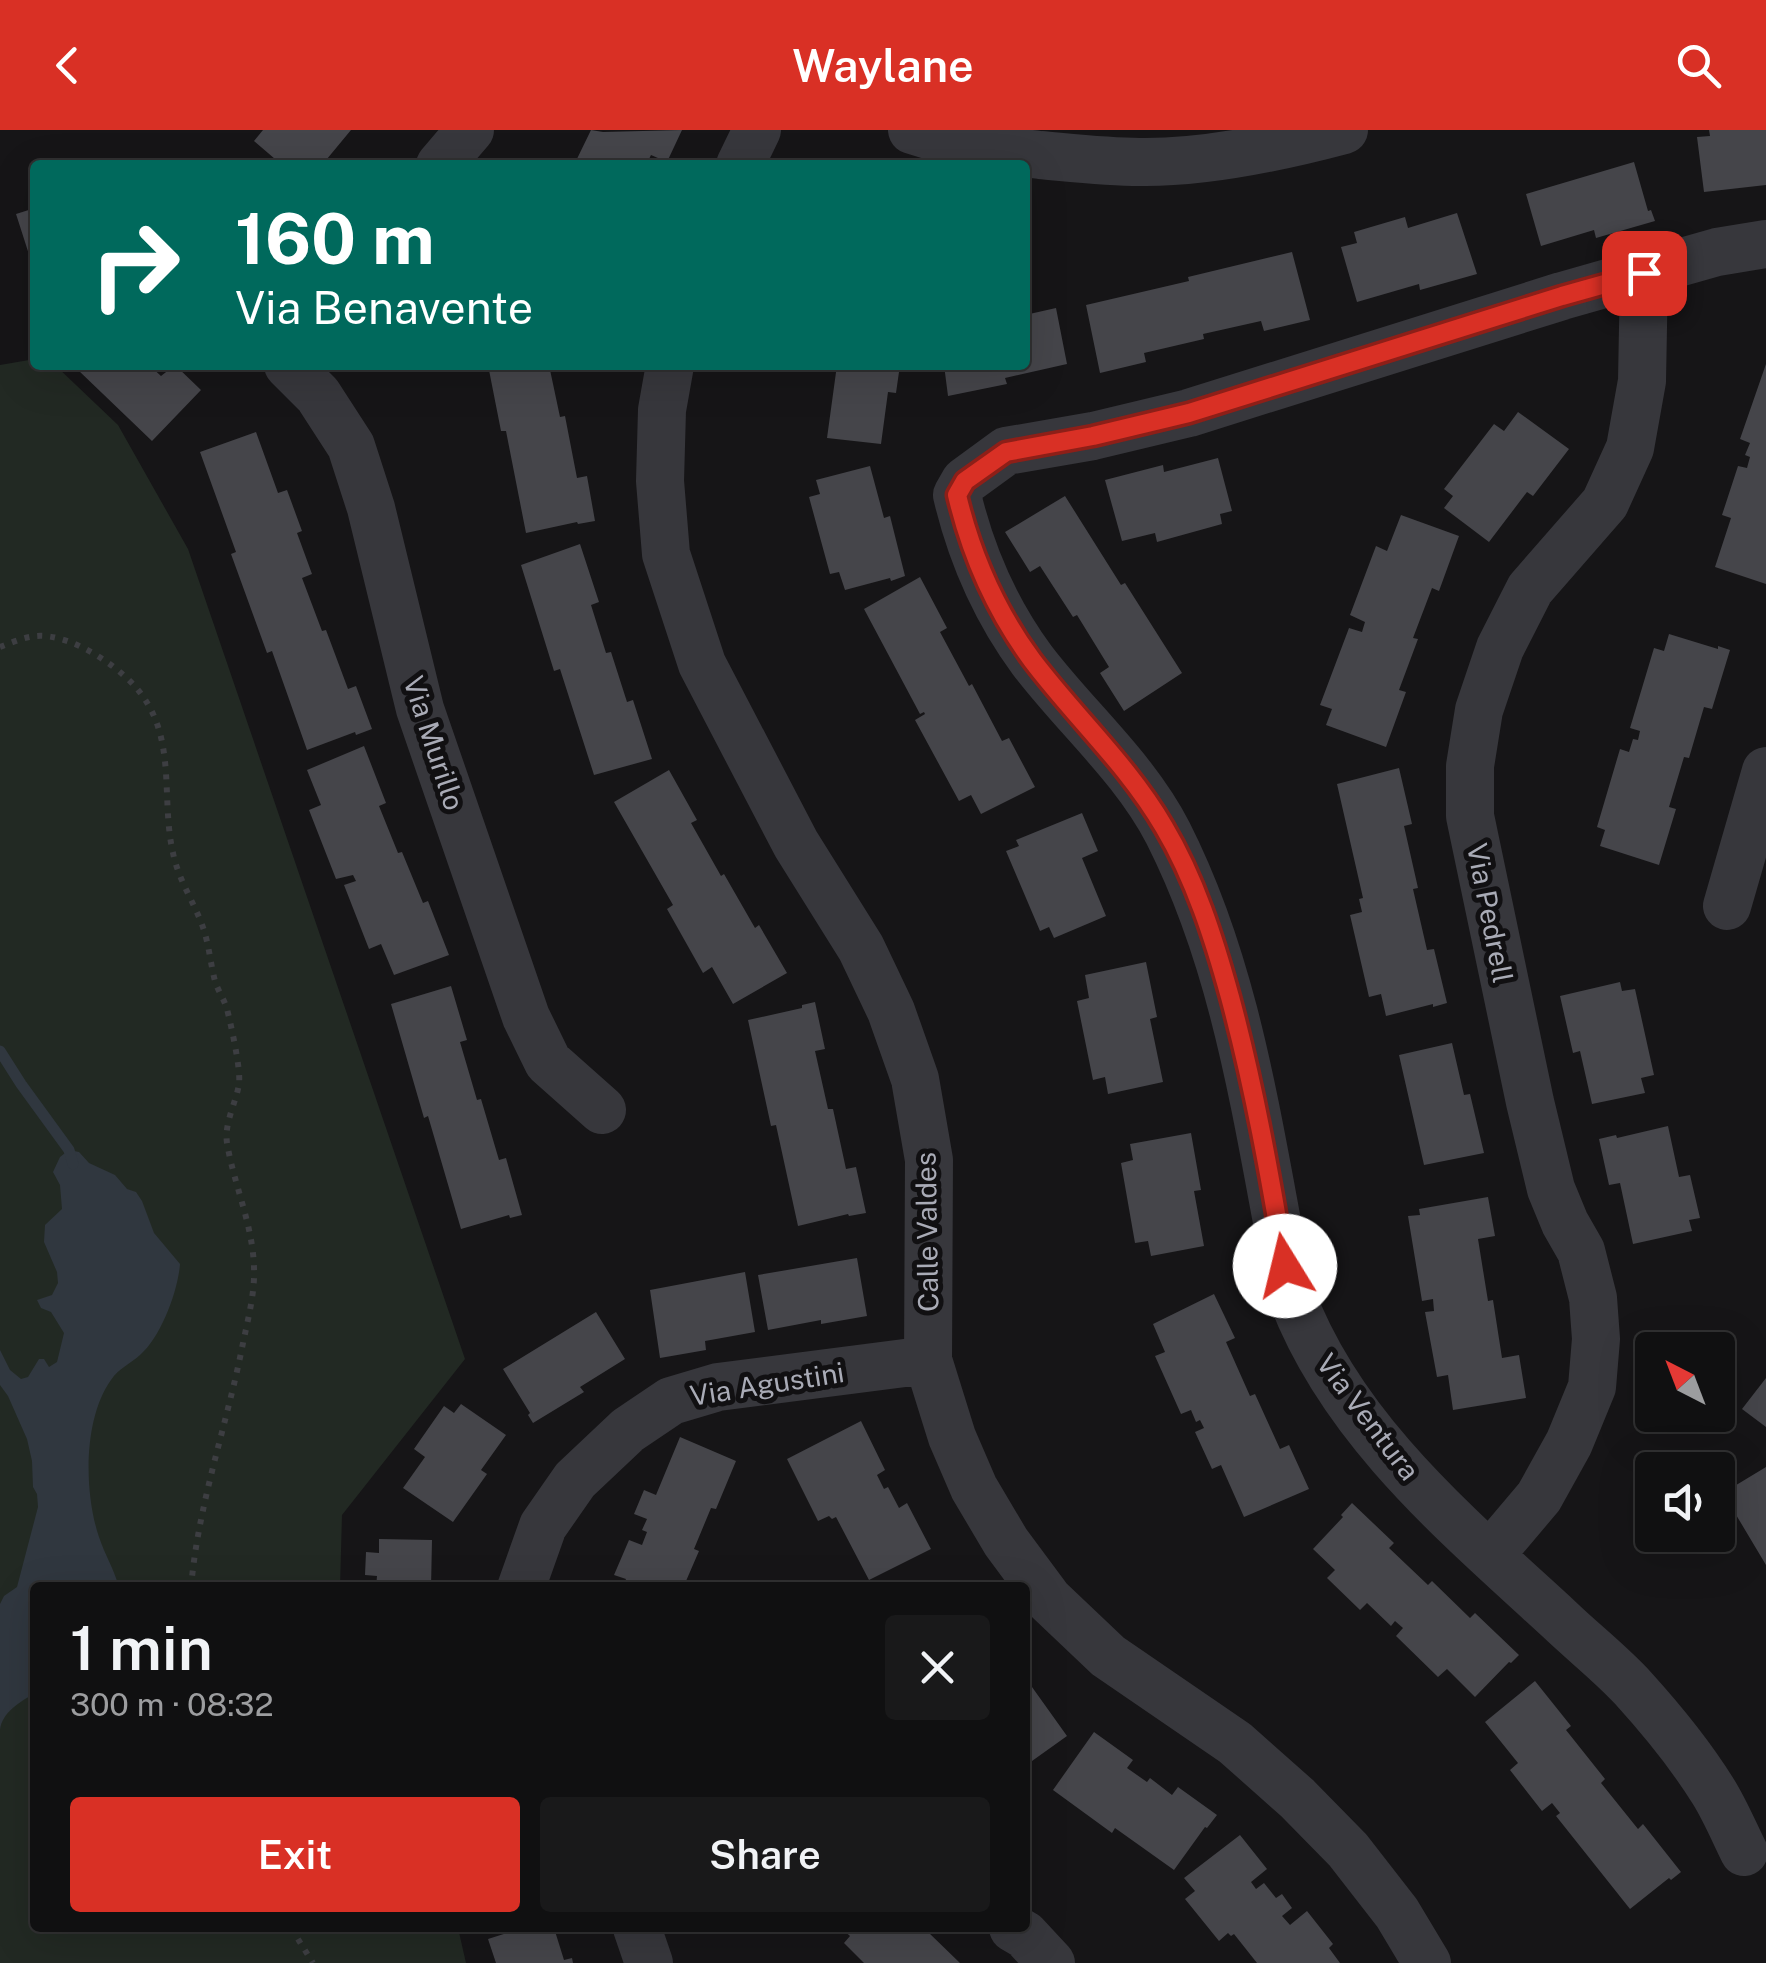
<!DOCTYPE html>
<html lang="en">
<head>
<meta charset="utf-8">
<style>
	:root { --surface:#101011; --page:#19191a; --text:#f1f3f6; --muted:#9c9d9f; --line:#303031; --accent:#d93025 }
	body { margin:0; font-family:"Public Sans",sans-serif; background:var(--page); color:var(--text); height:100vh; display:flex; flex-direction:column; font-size:38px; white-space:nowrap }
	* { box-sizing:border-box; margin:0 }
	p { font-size:32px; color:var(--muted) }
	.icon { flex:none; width:55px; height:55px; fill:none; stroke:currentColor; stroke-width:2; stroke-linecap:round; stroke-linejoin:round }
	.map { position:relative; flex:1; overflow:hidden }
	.details { position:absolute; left:30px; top:1452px; width:1000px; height:350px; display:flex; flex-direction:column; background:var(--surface); border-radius:10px; box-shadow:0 10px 40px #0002,0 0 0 2px var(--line) }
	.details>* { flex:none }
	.hud { position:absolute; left:30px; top:30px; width:1000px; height:210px; border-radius:10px; box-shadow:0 10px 40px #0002,0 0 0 2px var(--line); background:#00695c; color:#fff; overflow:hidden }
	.needle { width:65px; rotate:318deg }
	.controls { position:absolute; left:1635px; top:1202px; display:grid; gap:20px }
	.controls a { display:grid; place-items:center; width:100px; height:100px; border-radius:10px; background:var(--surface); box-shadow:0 10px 40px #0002,0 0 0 2px var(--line); font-size:50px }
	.pin { position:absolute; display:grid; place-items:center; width:85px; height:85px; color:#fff; margin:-42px; border-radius:20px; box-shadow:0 5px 15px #0006 }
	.me { position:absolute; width:110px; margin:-55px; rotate:351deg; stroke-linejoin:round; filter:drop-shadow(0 0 8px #0008) }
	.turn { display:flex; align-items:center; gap:35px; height:210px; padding:0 40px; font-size:45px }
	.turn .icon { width:130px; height:130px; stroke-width:2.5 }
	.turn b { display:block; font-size:70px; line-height:85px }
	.round { display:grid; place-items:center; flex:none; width:105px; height:105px; border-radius:10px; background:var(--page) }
	.summary { display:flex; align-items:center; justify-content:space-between; height:170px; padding:0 40px }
	h1 { font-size:60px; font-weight:600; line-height:75px }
	.primary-button { display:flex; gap:20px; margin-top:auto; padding:20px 40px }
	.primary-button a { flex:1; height:115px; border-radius:10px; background:var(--accent); color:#fff; font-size:40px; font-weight:600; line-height:115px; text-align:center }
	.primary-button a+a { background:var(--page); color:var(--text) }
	header { display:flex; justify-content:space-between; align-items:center; height:130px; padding:0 40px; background:var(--accent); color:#fff; font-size:45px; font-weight:600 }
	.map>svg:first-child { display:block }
	.green { fill:#222923 }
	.water { fill:#30373f }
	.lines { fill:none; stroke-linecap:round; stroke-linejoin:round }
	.stream { stroke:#30373f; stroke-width:11 }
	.building { fill:#45454a }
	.path { stroke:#3d3e42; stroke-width:6; stroke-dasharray:5 8; stroke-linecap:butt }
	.minor { stroke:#37373c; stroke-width:48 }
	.route-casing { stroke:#8d1f18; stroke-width:25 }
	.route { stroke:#d93025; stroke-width:18 }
	.labels { text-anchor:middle; stroke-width:10; stroke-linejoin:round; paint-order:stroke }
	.street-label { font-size:28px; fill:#a9abb6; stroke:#111012 }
</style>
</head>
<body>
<header><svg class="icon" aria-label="back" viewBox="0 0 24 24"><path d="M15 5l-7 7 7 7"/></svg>Waylane<svg class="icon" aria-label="search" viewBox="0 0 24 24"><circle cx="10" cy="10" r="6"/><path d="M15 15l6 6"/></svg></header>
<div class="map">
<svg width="1766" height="1833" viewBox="0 0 1766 1833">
	<rect width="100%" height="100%" fill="#161517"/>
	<!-- green -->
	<path class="green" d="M35,229V235H55L118,295L188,419L465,1229L342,1385L340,1457L35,1458V1798H458L466,1833H0V235Z"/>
	<!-- water -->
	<path class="water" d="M69,1020L79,1022L89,1033L115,1045L127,1059L136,1062L142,1071L154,1103L180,1134C178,1161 161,1207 140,1225C130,1234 119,1238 111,1250C83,1289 84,1363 99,1407C105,1425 114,1439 119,1457L35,1458V1563C20,1572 2,1582 0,1600V1474L4,1466L17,1457L38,1377L37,1364L33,1357L32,1331L27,1309L8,1266L0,1255V1220L10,1240L21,1249L28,1247L39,1229H44L49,1237L57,1232L64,1203L51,1182L41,1178L37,1170L52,1165L58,1153L57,1142L44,1112L45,1095L62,1079L60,1055L53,1042L60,1027Z"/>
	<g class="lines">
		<!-- stream -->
		<path class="stream" d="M0,921L21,954L69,1020L73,1034"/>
	</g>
	<!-- building -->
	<path class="building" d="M263,0H351L322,35H282L254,11Z
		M591,0L603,2L682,0L667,32L651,25L646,35H574Z
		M1709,0H1766V55L1704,62L1697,7L1710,6Z
		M1634,32L1648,81L1651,80L1655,91L1596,108L1594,100L1541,116L1526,64Z
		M35,78V140H34L16,84Z
		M1457,83L1477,144L1420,160L1419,154L1357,172L1341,117L1357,113L1354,102L1405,87L1408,98Z
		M1292,122L1310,190L1264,201L1261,191L1203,204L1204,209L1144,223L1146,232L1100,243L1086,175L1189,151L1188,147Z
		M1056,178L1067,234L1005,248L1007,254L948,266L944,235H1025V185Z
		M1766,234V454L1715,437L1731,388L1722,385L1738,336L1747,338L1750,327L1745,325L1750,313L1740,309Z
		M83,235H149L161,246L175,235L201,260L152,311L78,240Z
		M488,235H549L560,287L565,286L577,348L587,346L595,391L578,394L577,392L526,403L506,301H501Z
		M837,235H900L896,263L888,262L881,314L827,308Z
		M1518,282L1569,319L1533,366L1527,362L1489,412L1444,378L1453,366L1444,359L1494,294L1504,301Z
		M256,302L278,363L287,360L302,401L297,403L312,444L302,448L322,501L326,500L348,559L356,556L372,599L356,605L355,602L307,620L272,521L267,523L231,424L236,422L200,322Z
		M1218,328L1232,381L1220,384L1222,394L1157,412L1155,403L1122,411L1105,350L1163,335L1164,342Z
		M870,336L884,388L890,386L905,446L891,451L890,448L845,460L839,442L830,444L809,367L820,364L816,350Z
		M1065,366L1121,455L1125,453L1182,543L1124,581L1100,543L1109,537L1077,485L1073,487L1040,436L1030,442L1005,402Z
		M1401,385L1459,406L1439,461L1432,458L1413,508L1418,509L1399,560L1406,562L1386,617L1326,595L1332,579L1320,575L1349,498L1362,502L1365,492L1350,485L1376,416L1387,421Z
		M580,414L599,472L591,475L606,523L611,522L627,572L633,570L652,629L594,645L560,539L554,541L521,435Z
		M920,447L947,498L940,502L969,556L972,554L1002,611L1009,608L1035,657L981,684L971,665L959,671L915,590L925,584L924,582L920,584L864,479Z
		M1669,504L1718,519V516L1730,520L1712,579L1704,577L1689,628L1684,627L1669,677L1676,679L1659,735L1600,716L1605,700L1597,697L1620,619L1629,622L1633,609L1638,610L1640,601L1630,598L1654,518L1664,521Z
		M364,616L386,673L379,676L398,723L402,722L423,773L428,771L449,825L394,845L381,814L369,819L344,755L356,751L353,745L336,749L309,680L321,675L307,640Z
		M1399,638L1412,694L1404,696L1418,758L1413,759L1427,820L1434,819L1447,873L1433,877V874L1386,886L1381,864L1369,867L1350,785L1362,782L1359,769L1363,768L1337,654Z
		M669,640L697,690L691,693L721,746L724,744L755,798L759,795L787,843L733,874L712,837L703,843L667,779L673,775L614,672Z
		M1082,683L1098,721L1082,728L1106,786L1054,808L1049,797L1040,801L1006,721L1019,716L1016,710Z
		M1146,832L1157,887L1150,889L1163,952L1108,964L1105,947L1093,950L1077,871L1089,868L1085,845Z
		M1620,852L1622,861L1635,859L1654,945L1641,948L1645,963L1592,974L1580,921L1573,923L1560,866Z
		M451,856L467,910L460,912L477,970L481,969L499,1030L506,1028L522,1085L510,1088L509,1085L461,1099L428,986L424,988L391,874Z
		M815,872L825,919L815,921L828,979H833L846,1039L856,1037L866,1083L849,1086L848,1084L798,1096L776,995L771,996L748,890L802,878V875Z
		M1452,913L1464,965L1470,964L1484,1023L1424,1035L1399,925Z
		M1668,996L1679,1047L1690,1045L1700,1088L1689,1090L1692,1101L1633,1114L1620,1053L1609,1055L1599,1009L1616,1005L1617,1008Z
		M1191,1003L1201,1060L1194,1061L1204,1116L1151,1126L1148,1111L1135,1113L1121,1033L1133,1030L1130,1014Z
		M1488,1067L1495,1106L1478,1109L1488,1171L1493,1170L1502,1228L1519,1225L1526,1268L1453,1280L1448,1245L1437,1247L1425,1182L1434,1181L1433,1169L1422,1171L1408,1086L1420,1085L1419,1079Z
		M857,1128L867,1186L821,1194V1190L768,1200L758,1145Z
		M745,1142L755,1202L705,1211L706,1220L660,1228L650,1160Z
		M1214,1164L1235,1208L1226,1212L1250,1266L1255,1264L1280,1319L1289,1315L1309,1359L1244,1387L1221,1335L1212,1339L1195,1302L1204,1298L1200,1290L1196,1292L1191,1280L1181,1284L1155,1226L1165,1222L1153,1194Z
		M596,1182L625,1229L580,1257L584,1262L533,1293L528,1285L530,1283L503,1239Z
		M1766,1248V1297L1742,1279Z
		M461,1274L506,1305L481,1340L487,1344L453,1392L403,1358L425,1327L414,1319L444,1276L454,1283Z
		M861,1291L885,1340L877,1345L884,1359L888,1357L899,1378L907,1373L931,1419L869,1450L836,1387L832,1389L829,1386L818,1391L787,1329Z
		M680,1307L736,1331L716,1379L711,1378L694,1419L699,1421L683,1458H622L626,1449L614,1445L629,1410L642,1415L647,1402L642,1400L647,1389L634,1384L644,1360L656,1365Z
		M1766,1337V1435L1723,1363Z
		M1352,1373L1394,1413L1389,1418L1428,1455L1432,1451L1470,1488L1475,1483L1519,1525L1511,1533L1509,1532L1475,1567L1447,1539L1438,1547L1396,1506L1403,1498L1395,1491L1391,1496L1367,1473L1360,1480L1327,1448L1335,1440L1313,1419L1343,1387L1341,1385Z
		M379,1409L432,1410L431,1458H376L377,1446L365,1445L366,1422L379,1423Z
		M1535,1551L1571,1596L1566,1600L1605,1649L1601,1653L1638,1699L1643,1694L1681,1742L1671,1750L1669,1748L1630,1779L1556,1686L1560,1683L1552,1673L1542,1681L1510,1640L1518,1633L1485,1592Z
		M1025,1557L1028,1560L1032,1557L1067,1606L1025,1636Z
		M1094,1602L1133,1630L1127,1638L1147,1652L1150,1648L1172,1665L1178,1657L1217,1685L1207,1698L1205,1697L1174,1740L1115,1698L1112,1703L1053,1660Z
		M1240,1705L1267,1739L1251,1752L1256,1759L1264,1753L1276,1768L1282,1764L1292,1778L1282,1786L1290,1795L1307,1781L1333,1814L1329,1818L1340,1833H1257L1234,1804L1231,1806L1228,1803L1219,1811L1185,1769L1195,1761L1184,1748Z
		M523,1798H554L564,1830L572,1828L573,1833H496L488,1809Z
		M841,1798H932L928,1802L960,1833H864L844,1813L850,1806Z"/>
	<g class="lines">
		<!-- path -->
		<path class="path" d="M0,517C11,513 24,507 36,506C72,503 126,540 144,568C176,615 161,671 173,723C178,748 192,769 201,792C209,812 210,832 215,851C218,861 224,869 227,879C231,895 241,939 239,954C236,973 224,993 227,1013C234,1055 253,1095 254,1138C255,1163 248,1189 243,1213C227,1295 198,1374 191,1458
			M291,1798L313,1833"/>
		<!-- minor -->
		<path class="minor" d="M912,0C954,14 996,20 1040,25C1073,28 1107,32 1140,32C1206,33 1280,17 1344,0
			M440,35L470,0
			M740,35L757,0
			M288,235L318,265L351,316L371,378L420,579L526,887L548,932L602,980
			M670,235L662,280L660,351L666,424L702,534L796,714L861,818L891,881L915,949L929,1030L928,1230L952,1307L974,1358L1006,1412L1049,1470L1108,1526L1235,1613L1297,1668L1348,1720L1397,1783L1427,1833
			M1727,776L1766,641
			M1490,1425L1539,1367L1569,1313L1592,1257L1596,1209L1593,1168L1581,1121L1565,1093L1551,1059L1530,972L1470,686V636L1479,580L1500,518L1530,459L1605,373L1630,318L1642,251L1644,143
			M521,1458L543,1396L575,1350L628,1300L671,1271L718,1257L928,1230
			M1744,1722C1734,1702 1725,1680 1713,1661C1690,1624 1662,1590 1633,1558C1611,1534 1584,1513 1560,1490C1457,1395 1341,1299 1291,1164C1259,1007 1241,847 1168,703C1134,637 1076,588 1032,530C996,481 971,424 957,365L965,351L1006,321L1093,306L1189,283L1562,166L1717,122L1766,114
			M637,1798L649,1833
			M1013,1798L1025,1805L1051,1833"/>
	</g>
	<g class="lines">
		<defs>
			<path id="route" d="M1285,1136C1270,1046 1254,956 1230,867C1214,809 1195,749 1164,697C1128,635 1075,587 1032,530C996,481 971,424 957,365L965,351L1006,322L1093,306L1189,283L1562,166L1644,143"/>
		</defs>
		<!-- route casing -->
		<use href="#route" class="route-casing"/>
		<!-- route -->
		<use href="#route" class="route"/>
	</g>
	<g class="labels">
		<!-- street labels -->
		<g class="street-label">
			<text transform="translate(434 613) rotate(72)" y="10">Via Murillo</text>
			<text transform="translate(1490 783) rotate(79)" y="10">Via Pedrell</text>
			<text transform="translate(927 1102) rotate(-91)" y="10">Calle Valdes</text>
			<text transform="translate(767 1254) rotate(-9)" y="10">Via Agustini</text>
			<text transform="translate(1368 1287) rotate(53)" y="10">Via Ventura</text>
		</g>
	</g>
</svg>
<div class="controls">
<a><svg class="needle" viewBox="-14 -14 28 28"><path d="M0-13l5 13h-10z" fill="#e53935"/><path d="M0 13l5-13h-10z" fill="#9c9d9f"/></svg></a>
<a><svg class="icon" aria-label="sound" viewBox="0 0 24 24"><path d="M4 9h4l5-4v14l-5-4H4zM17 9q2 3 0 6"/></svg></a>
</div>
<div class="pin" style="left:1644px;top:143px;background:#d93025"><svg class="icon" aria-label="arrive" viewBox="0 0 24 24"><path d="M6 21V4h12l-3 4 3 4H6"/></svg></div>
<svg class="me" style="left:1285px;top:1136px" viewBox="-20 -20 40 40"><circle r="19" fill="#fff"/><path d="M0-13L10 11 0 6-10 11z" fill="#d93025"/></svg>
<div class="hud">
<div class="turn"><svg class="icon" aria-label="right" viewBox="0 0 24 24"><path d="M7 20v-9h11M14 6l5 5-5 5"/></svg><div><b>160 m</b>Via Benavente</div></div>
</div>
<section class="details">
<div class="summary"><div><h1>1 min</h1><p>300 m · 08:32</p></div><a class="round"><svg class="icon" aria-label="close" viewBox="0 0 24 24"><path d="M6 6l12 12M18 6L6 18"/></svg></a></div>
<div class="primary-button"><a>Exit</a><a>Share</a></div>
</section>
</div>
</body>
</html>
